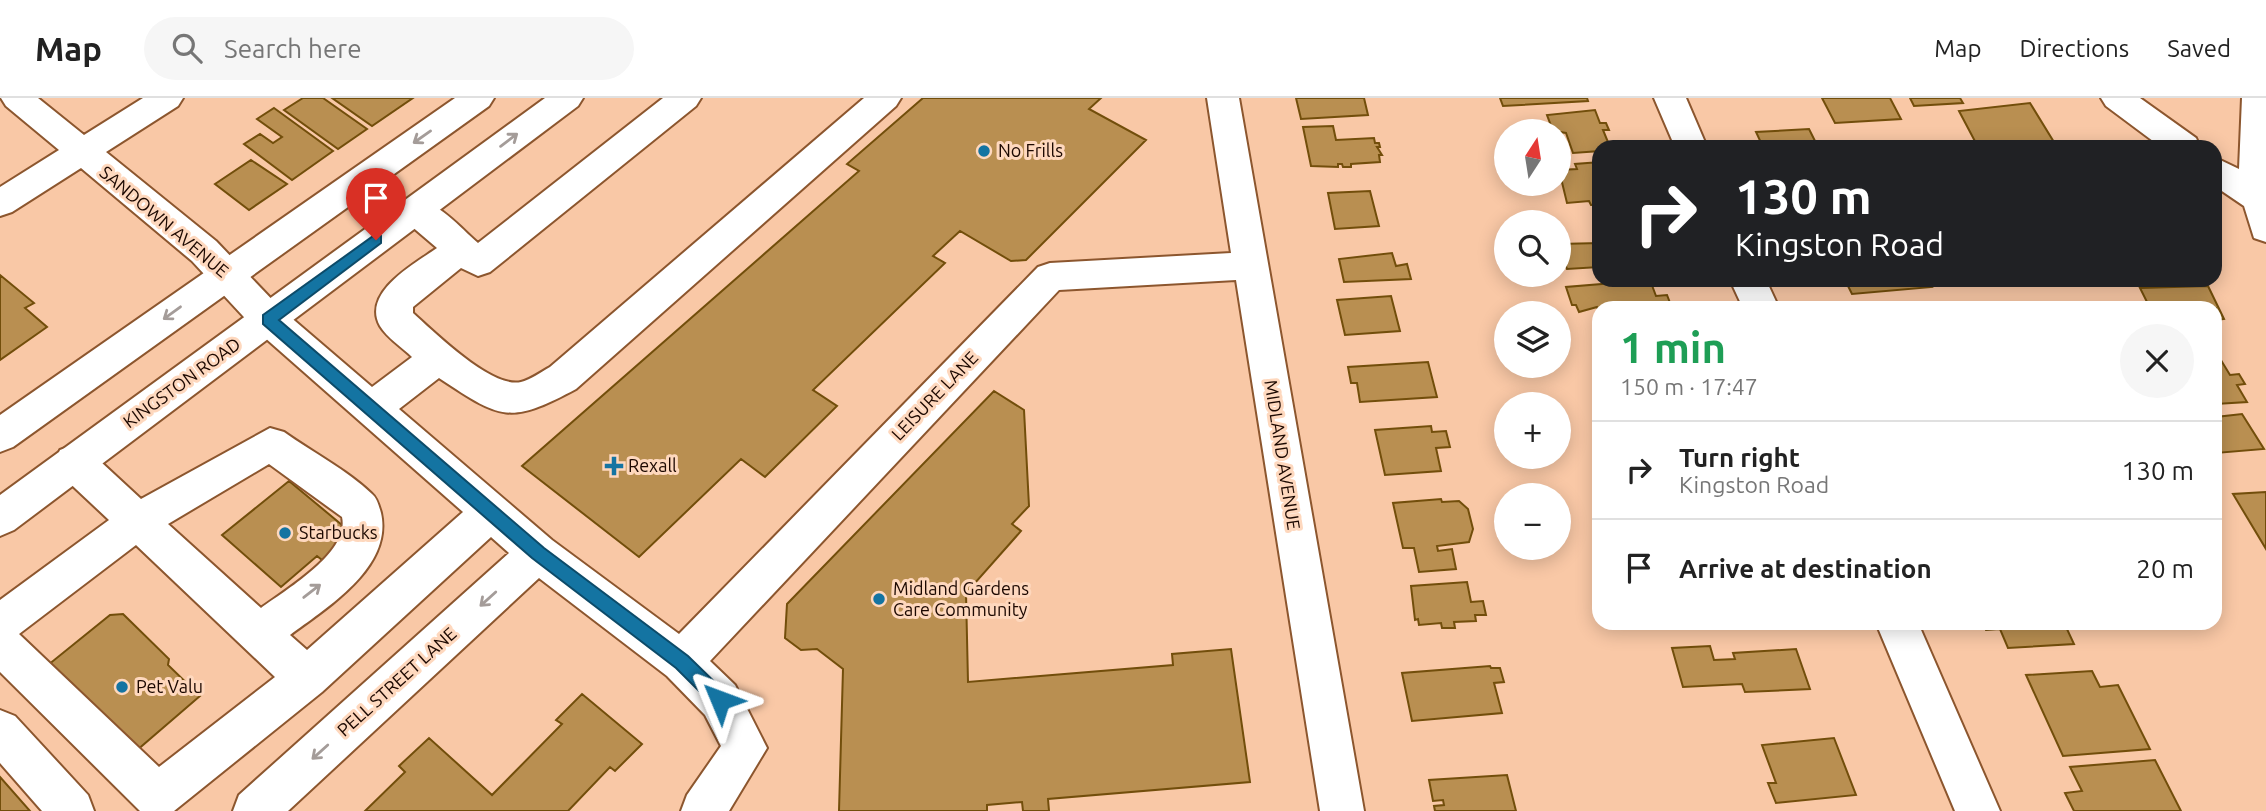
<!DOCTYPE html>
<html lang="en">
<head>
<meta charset="utf-8">
<style>
	:root { --surface:#fff; --page:#f6f6f6; --text:#222; --muted:#767676; --line:#e0e0e0 }
	body { margin:0; font-family:Ubuntu,sans-serif; background:var(--page); color:var(--text); height:100vh; display:flex; flex-direction:column; font-size:26px; white-space:nowrap }
	* { box-sizing:border-box; margin:0 }
	p { font-size:23px; color:var(--muted) }
	.icon { flex:none; width:38px; height:38px; fill:none; stroke:currentColor; stroke-width:2; stroke-linecap:round; stroke-linejoin:round }
	.map { position:relative; flex:1; overflow:hidden }
	.drawer { position:absolute; left:1592px; top:203px; width:630px; height:329px; display:flex; flex-direction:column; background:var(--surface); border-radius:21px; box-shadow:0 4px 18px #0003 }
	.drawer>* { flex:none }
	.top-card { position:absolute; left:1592px; top:42px; width:630px; height:147px; border-radius:21px; box-shadow:0 4px 18px #0003; background:#202124; color:#fff; overflow:hidden }
	.needle { width:46px; rotate:12deg }
	.tools { position:absolute; left:1494px; top:21px; display:grid; gap:14px }
	.tools a { display:grid; place-items:center; width:77px; height:77px; border-radius:50%; background:var(--surface); box-shadow:0 4px 18px #0003; font-size:35px }
	.pin { position:absolute; display:grid; place-items:center; width:60px; height:60px; color:#fff; margin:-72px -30px; border-radius:50% 50% 50% 0; rotate:-45deg; box-shadow:0 0 7px #0007 }
	.pin .icon { rotate:45deg }
	.me { position:absolute; width:77px; margin:-38px; rotate:314deg; stroke-linejoin:round; filter:drop-shadow(0 0 5px #0008) }
	.turn { display:flex; align-items:center; gap:24px; height:147px; padding:0 28px; font-size:32px }
	.turn .icon { width:91px; height:91px; stroke-width:2.5 }
	.turn b { display:block; font-size:49px; line-height:60px }
	.round { display:grid; place-items:center; flex:none; width:74px; height:74px; border-radius:37px; background:var(--page) }
	.headline { display:flex; align-items:center; justify-content:space-between; height:119px; padding:0 28px }
	h1 { font-size:42px; font-weight:700; line-height:52px; color:#1e9e55 }
	ul { padding:0; list-style:none }
	li { display:flex; align-items:center; gap:21px; height:98px; padding:0 28px; border-top:2px solid var(--line) }
	li div { flex:1 }
	li b { display:block; font-size:26px }
	li em { font-style:normal }
	header { display:flex; align-items:center; gap:42px; box-sizing:border-box; height:98px; padding:0 35px; background:var(--surface); border-bottom:2px solid var(--line) }
	header strong { font-size:33px }
	nav { display:flex; gap:38px; margin-inline-start:auto; font-size:24px }
	.search { width:490px; height:63px; background:var(--page); display:flex; align-items:center; gap:18px; box-sizing:border-box; padding:0 24px; border-radius:38px; color:var(--muted); font-size:26px }
	.map>svg:first-child { display:block }
	.building { fill:#b98f51; stroke:#724e0b; stroke-width:2 }
	.lines { fill:none; stroke-linecap:round; stroke-linejoin:round }
	.minor-casing { stroke:#8c562e; stroke-width:4 }
	.major-casing { stroke:#8c562e; stroke-width:4 }
	.minor { fill:#fff; fill-rule:evenodd }
	.major { fill:#fff; fill-rule:evenodd }
	.oneway { stroke:#a49c99 }
	.route { fill:#1474a2; stroke:#0d4b69; stroke-width:2 }
	.poi-dot { fill:#1474a2; stroke:#fed8be; stroke-width:2.5 }
	.labels { text-anchor:middle; stroke-width:6; stroke-linejoin:round; paint-order:stroke }
	.poi-label { font-size:18px; fill:#1c0800; stroke:#fed8be; text-anchor:start }
	.street-label { font-size:18px; fill:#1c0800; stroke:#fed8be }
</style>
</head>
<body>
<header>
<strong>Map</strong>
<div class="search"><svg class="icon" aria-label="search" viewBox="0 0 24 24"><circle cx="10" cy="10" r="6"/><path d="M15 15l6 6"/></svg>Search here</div>
<nav><a>Map</a><a>Directions</a><a>Saved</a></nav>
</header>
<div class="map">
<svg width="2266" height="713" viewBox="0 0 2266 713">
	<rect width="100%" height="100%" fill="#f9c8a6"/>
	<!-- building -->
	<path class="building" d="M303,0H323L367,31L338,51L284,12Z
		M332,0H413L372,28Z
		M923,0H1101L1089,11L1146,42L1026,162L1011,163L960,133L933,158L945,165L813,292L837,308L765,379L741,361L639,459L522,368L859,73L847,66Z
		M1296,0H1364L1368,17L1301,21Z
		M1500,0H1587L1588,3L1503,8Z
		M1822,0H1890L1901,21L1835,25Z
		M1910,0H1960L1963,5L1914,8Z
		M2030,5L2057,49H1978L1959,13Z
		M274,10L333,53L292,82L244,46L260,36L273,45L282,39L257,21Z
		M1595,12L1600,25H1606L1609,32H1603L1610,49H1600V53L1573,55L1566,35L1553,33L1547,17Z
		M1333,28L1336,42L1374,40L1375,45H1379L1380,49H1377L1382,57H1379L1380,64L1351,66V69H1343L1342,66H1338V69L1311,68L1303,29Z
		M1809,31L1818,49H1763L1756,34Z
		M251,62L287,86L249,112L215,86Z
		M1600,64V107H1591L1589,103L1567,105L1559,72L1577,71L1575,66Z
		M1370,93L1379,128L1335,131L1328,95Z
		M1600,145V172L1599,169L1567,171L1559,146Z
		M1392,155L1396,168L1407,166L1411,181L1344,184L1339,161Z
		M0,177L34,205L25,210L47,229L0,262Z
		M1650,182L1656,198L1667,197L1672,210H1600V215L1597,209L1579,214L1576,207H1572L1566,189Z
		M1845,182H1928L1932,189L1852,196Z
		M2208,188L2224,221L2216,222V210H2150L2140,190Z
		M1391,198L1400,233L1345,237L1337,202Z
		M2216,254L2230,277L2239,276L2245,286L2237,287L2247,304L2216,306Z
		M1428,264L1437,299L1360,304L1357,285H1351L1348,269Z
		M994,293L1024,312L1029,408L1012,426L1021,433L966,495L968,584L1173,567L1172,556L1231,551L1250,684L1048,701L1049,713H1023L1022,704L987,707V713H839L843,571L817,551L801,552L785,540L787,506Z
		M2242,316L2264,351L2216,355V319Z
		M1431,328L1432,334L1446,333L1450,349L1436,350L1441,373L1385,377L1375,332Z
		M289,383L348,432L336,442L350,455L332,470L317,458L281,489L222,437Z
		M2266,394V451L2233,396Z
		M1441,401L1442,404L1459,403L1468,411L1473,431L1469,444L1437,448L1438,453L1452,451L1456,471L1419,474L1414,450H1403L1393,405Z
		M1467,484L1471,504L1483,503L1486,517H1475L1476,523L1454,524L1455,530H1442L1441,525L1419,527L1418,521L1415,522L1411,488Z
		M123,516L169,561L168,567L200,598L129,659L48,567L110,517Z
		M1983,525H2084L2086,528L2066,529L2074,546L2008,550L2000,531L1986,532Z
		M1710,548L1714,562L1735,561L1733,555L1796,551L1810,591L1745,594L1742,586L1683,589L1672,550Z
		M1490,568L1491,570H1500L1504,584L1494,585L1502,615L1412,623L1402,575Z
		M2092,573L2100,589L2118,587L2150,651L2063,658L2026,577Z
		M582,596L642,646L615,673L610,669L568,713H365L405,674L399,668L429,640L492,697L562,626L556,622Z
		M1834,640L1856,697L1776,705L1768,685H1776L1762,647Z
		M2155,662L2181,713H2074L2065,695L2082,693L2070,669Z
		M1507,677L1516,713H1435L1434,708L1444,707L1443,702L1433,703L1429,682Z
		M0,679L30,713H0Z"/>
	<g class="lines">
		<defs>
			<path id="minor" d="M1,0H38L84,37L143,0H183L178,8L106,54L216,143L281,211L372,289L412,259C402,249 387,240 380,228C361,194 416,165 437,150L403,121L398,112L403,103C431,94 458,128 478,145L663,0H701L696,8L490,174L478,178L461,170L413,209V215C434,234 492,291 521,284C530,282 541,274 550,269L864,0H901L896,8L576,291C509,327 501,321 439,280L399,311L552,442L679,536L1038,169L1050,165L1231,155L1207,0H1239L1364,713H1320L1236,182L1059,192L710,563L735,587L767,650L729,713H681L687,697L721,648L705,617L667,578L539,480L288,713H233L239,697L509,455L491,439L322,594L174,713H140L0,574V502L109,422L60,376L55,364L60,352L74,347L88,352L141,401L270,330L284,334C312,354 347,372 372,396C377,400 379,408 381,415C393,469 328,509 290,537L307,552L463,414L255,231L192,163L81,70L12,114L0,118V89L59,52L6,8ZM269,366L342,419C350,454 287,491 261,510L168,426ZM136,447L275,579L159,669L19,536Z
				M1654,0H1686L1707,49H1675Z
				M2101,0H2140L2196,40L2200,49H2161L2106,8Z
				M2242,0H2266V144L2254,140L2244,108L2216,89V60L2239,71Z
				M1730,182H1766L1779,210H1743Z
				M1876,525H1918L2000,713H1955Z
				M0,612L15,618L88,697L94,713H42L0,665Z"/>
			<path id="major" d="M455,0H494L489,8L13,349L0,354V317Z
				M545,0H583L578,8L14,432L0,438V397Z"/>
		</defs>
		<!-- minor casing -->
		<use href="#minor" class="minor-casing"/>
		<!-- major casing -->
		<use href="#major" class="major-casing"/>
		<!-- minor -->
		<use href="#minor" class="minor"/>
		<!-- major -->
		<use href="#major" class="major"/>
	</g>
	<!-- one-way arrows -->
	<defs><path id="oneway-shaft" d="M-6 0H5M1.5-3L5.5 0L1.5 3" fill="none" stroke-width="1.6" stroke-linecap="round" stroke-linejoin="round" transform="scale(1.75)"/></defs>
	<g class="oneway">
		<use href="#oneway-shaft" transform="translate(422 39) rotate(145)"/>
		<use href="#oneway-shaft" transform="translate(509 42) rotate(-37)"/>
		<use href="#oneway-shaft" transform="translate(172 215) rotate(144)"/>
		<use href="#oneway-shaft" transform="translate(312 493) rotate(-38)"/>
		<use href="#oneway-shaft" transform="translate(488 501) rotate(138)"/>
		<use href="#oneway-shaft" transform="translate(320 654) rotate(138)"/>
	</g>
	<!-- route -->
	<path class="route" d="M376,136L381,138V145L279,222L544,450L688,558L727,596L729,602L727,608L720,610L714,608L676,570L532,460L263,226V217Z"/>
	<!-- markers -->
	<g class="poi-dot">
		<circle cx="984" cy="53" r="7"/>
		<path d="M610.5 357.5h7v7h7v7h-7v7h-7v-7h-7v-7h7z"/>
		<circle cx="285" cy="435" r="7"/>
		<circle cx="879" cy="501" r="7"/>
		<circle cx="122" cy="589" r="7"/>
	</g>
	<g class="labels">
		<!-- poi labels -->
		<g class="poi-label">
			<text x="998" y="59">No Frills</text>
			<text x="628" y="374">Rexall</text>
			<text x="299" y="441">Starbucks</text>
			<text x="893" y="497">Midland Gardens<tspan x="893" dy="21">Care Community</tspan></text>
			<text x="136" y="595">Pet Valu</text>
		</g>
		<!-- street labels -->
		<g class="street-label">
			<text transform="translate(164 124) rotate(40)" y="6">SANDOWN AVENUE</text>
			<text transform="translate(182 285) rotate(-36)" y="6">KINGSTON ROAD</text>
			<text transform="translate(935 298) rotate(-46)" y="6">LEISURE LANE</text>
			<text transform="translate(1282 357) rotate(81)" y="6">MIDLAND AVENUE</text>
			<text transform="translate(397 584) rotate(-42)" y="6">PELL STREET LANE</text>
		</g>
	</g>
</svg>
<div class="tools">
<a><svg class="needle" viewBox="-14 -14 28 28"><path d="M0-13l5 13h-10z" fill="#e53935"/><path d="M0 13l5-13h-10z" fill="#767676"/></svg></a>
<a><svg class="icon" aria-label="search" viewBox="0 0 24 24"><circle cx="10" cy="10" r="6"/><path d="M15 15l6 6"/></svg></a>
<a><svg class="icon" aria-label="layers" viewBox="0 0 24 24"><path d="M12 4l9 5-9 5-9-5zM3 14l9 5 9-5"/></svg></a>
<a>+</a>
<a>−</a>
</div>
<div class="pin" style="left:376px;top:142px;background:#d93025"><svg class="icon" aria-label="arrive" viewBox="0 0 24 24"><path d="M6 21V4h12l-3 4 3 4H6"/></svg></div>
<svg class="me" style="left:720px;top:602px" viewBox="-20 -20 40 40"><path d="M0-17L14 15 0 8-14 15z" fill="#1474a2" stroke="#fff" stroke-width="4"/></svg>
<div class="top-card">
<div class="turn"><svg class="icon" aria-label="right" viewBox="0 0 24 24"><path d="M7 20v-9h11M14 6l5 5-5 5"/></svg><div><b>130 m</b>Kingston Road</div></div>
</div>
<section class="drawer">
<div class="headline"><div><h1>1 min</h1><p>150 m · 17:47</p></div><a class="round"><svg class="icon" aria-label="close" viewBox="0 0 24 24"><path d="M6 6l12 12M18 6L6 18"/></svg></a></div>
<ul>
<li><svg class="icon" aria-label="right" viewBox="0 0 24 24"><path d="M7 20v-9h11M14 6l5 5-5 5"/></svg><div><b>Turn right</b><p>Kingston Road</p></div><em>130 m</em></li>
<li><svg class="icon" aria-label="arrive" viewBox="0 0 24 24"><path d="M6 21V4h12l-3 4 3 4H6"/></svg><div><b>Arrive at destination</b></div><em>20 m</em></li>
</ul>
</section>
</div>
</body>
</html>
